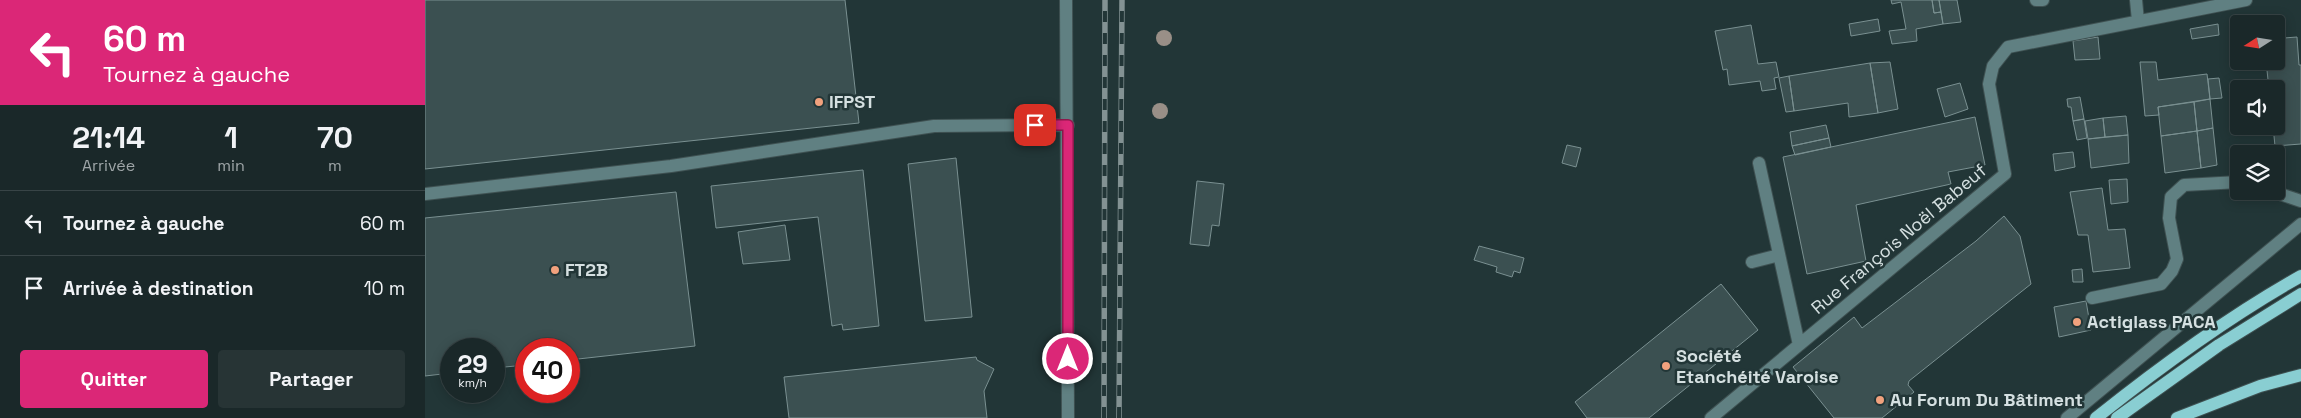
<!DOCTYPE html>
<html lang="fr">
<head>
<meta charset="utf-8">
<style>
	:root { --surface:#1a2829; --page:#273435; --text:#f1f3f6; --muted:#9fa6a8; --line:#384446; --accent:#db2777 }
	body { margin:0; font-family:"Space Grotesk",sans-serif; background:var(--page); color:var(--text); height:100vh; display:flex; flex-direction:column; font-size:19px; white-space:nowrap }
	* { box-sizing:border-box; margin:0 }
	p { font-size:16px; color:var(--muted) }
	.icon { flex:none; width:28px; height:28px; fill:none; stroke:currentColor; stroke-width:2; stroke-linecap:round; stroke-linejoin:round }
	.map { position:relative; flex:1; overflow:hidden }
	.drawer { display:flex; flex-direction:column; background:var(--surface); width:425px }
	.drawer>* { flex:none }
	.guide { background:#db2777; color:#fff; overflow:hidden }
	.needle { width:32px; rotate:258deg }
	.buttons { position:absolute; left:1805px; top:15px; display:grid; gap:10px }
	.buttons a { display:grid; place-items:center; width:55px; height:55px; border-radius:5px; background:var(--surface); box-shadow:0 2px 12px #0003,0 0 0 1px var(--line); font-size:25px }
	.speed { position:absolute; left:15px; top:338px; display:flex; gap:10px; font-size:25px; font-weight:700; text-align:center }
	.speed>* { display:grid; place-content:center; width:65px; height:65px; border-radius:50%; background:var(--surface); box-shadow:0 2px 12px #0003,0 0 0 1px var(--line); line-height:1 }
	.speed small { font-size:12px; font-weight:400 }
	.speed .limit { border:8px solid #d22; background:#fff; color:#111 }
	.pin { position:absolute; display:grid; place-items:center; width:42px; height:42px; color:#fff; margin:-21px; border-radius:10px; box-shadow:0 2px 8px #0006 }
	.me { position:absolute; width:55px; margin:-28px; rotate:0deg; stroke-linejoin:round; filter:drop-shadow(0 0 4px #0008) }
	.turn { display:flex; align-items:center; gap:18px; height:105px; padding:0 20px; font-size:22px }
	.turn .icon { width:65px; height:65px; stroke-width:2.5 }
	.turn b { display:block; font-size:35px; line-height:42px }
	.eta { display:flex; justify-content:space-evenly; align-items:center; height:85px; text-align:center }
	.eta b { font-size:30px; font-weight:800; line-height:35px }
	.action { display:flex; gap:10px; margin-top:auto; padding:10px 20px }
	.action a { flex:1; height:58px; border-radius:5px; background:var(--accent); color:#fff; font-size:20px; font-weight:800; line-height:58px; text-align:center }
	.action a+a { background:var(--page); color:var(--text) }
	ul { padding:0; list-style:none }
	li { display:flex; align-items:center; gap:15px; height:65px; padding:0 20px; border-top:1px solid var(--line) }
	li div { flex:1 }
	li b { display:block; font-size:19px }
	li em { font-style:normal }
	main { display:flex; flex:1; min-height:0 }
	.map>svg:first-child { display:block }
	.building { fill:#3b5051; stroke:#7a9091 }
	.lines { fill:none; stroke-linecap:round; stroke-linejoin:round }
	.minor-casing { stroke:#3f5152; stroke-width:14 }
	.major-casing { stroke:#3f5152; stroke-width:14 }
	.minor { stroke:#608082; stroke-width:12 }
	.major { stroke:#89ced2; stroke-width:12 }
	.rail-casing { stroke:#839293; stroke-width:5.5 }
	.rail { stroke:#223637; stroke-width:4; stroke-dasharray:11; stroke-linecap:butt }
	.tree { fill:#998f87 }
	.route-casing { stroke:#8e194d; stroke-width:12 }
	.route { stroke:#db2777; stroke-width:9 }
	.poi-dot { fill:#f1a17d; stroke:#223637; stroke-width:2 }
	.labels { text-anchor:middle; stroke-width:5; stroke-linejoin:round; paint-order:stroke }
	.poi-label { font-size:18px; font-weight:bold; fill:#d5e0e1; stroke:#223637; text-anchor:start }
	.street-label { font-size:18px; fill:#d5e0e1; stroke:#223637 }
</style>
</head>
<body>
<main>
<section class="drawer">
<div class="guide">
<div class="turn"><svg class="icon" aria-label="left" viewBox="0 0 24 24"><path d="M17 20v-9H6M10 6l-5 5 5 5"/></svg><div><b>60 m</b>Tournez à gauche</div></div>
</div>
<div class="eta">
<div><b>21:14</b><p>Arrivée</p></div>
<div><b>1</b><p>min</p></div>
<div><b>70</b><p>m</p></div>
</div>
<ul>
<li><svg class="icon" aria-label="left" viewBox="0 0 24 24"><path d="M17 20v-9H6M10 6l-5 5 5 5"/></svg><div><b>Tournez à gauche</b></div><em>60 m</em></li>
<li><svg class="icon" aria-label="arrive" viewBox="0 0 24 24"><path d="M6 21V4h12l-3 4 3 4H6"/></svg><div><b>Arrivée à destination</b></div><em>10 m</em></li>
</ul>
<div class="action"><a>Quitter</a><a>Partager</a></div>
</section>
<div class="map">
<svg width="1876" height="418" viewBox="0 0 1876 418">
	<rect width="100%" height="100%" fill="#223637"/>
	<!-- building -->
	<path class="building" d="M0,0H420L434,123L0,169Z
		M1466,0H1507L1509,13L1516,12L1518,24L1491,29L1492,41L1467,44L1464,31L1481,29L1476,2L1467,4Z
		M1507,0H1514L1516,12L1509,13Z
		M1514,0H1532L1536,22L1518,24Z
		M1453,19L1455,31L1426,36L1424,24Z
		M1793,24L1794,35L1767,39L1765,29Z
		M1326,25L1333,64L1351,62L1354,77L1349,78L1351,89L1337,91L1335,81L1304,85L1302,69L1298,70L1290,31Z
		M1858,28L1859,38L1872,37L1874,65H1876V144L1850,146L1848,126H1851V89H1844L1841,61H1851V29Z
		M1673,37L1675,59L1650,60L1648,41Z
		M1465,62L1473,109L1453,113L1445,63Z
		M1715,62H1731L1733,80L1782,74L1785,99L1733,107L1734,115L1720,116Z
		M1445,63L1453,113L1424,117L1423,103L1369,111L1364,76Z
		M1364,76L1369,111L1361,112L1354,78Z
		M1794,78L1797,98L1785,99L1783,79Z
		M1535,83L1543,109L1520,117L1512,89Z
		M1655,97L1659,119L1648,121L1646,107H1643L1642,99Z
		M1785,99L1788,128L1772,131L1769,102Z
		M1769,102L1772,131L1736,136L1733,107Z
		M1701,116L1703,135L1680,137L1678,118Z
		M1550,117L1560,165L1523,172L1526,184L1431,205L1441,261L1382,274L1358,157Z
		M1678,118L1680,137L1663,139L1660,121Z
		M1659,119L1662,138L1652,140L1648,121Z
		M1401,125L1404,138L1367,146L1365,132Z
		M1788,128L1792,165L1776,168L1772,131Z
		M1772,131L1776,168L1740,173L1736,136Z
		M1703,135L1704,163L1666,168L1663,139Z
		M1404,138L1406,147L1370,155L1367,146Z
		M1142,145L1156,148L1151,167L1137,163Z
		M1648,152L1650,167L1630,171L1628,154Z
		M531,158L547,317L500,321L483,164Z
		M438,170L454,326L418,330L417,324L407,326L393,217L291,228L286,186Z
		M1702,179L1703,202L1686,204L1684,180Z
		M772,181L799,184L794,226L787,225L784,246L765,244Z
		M1677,188L1683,230L1700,229L1705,268L1668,272L1663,235H1653L1645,192Z
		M251,192L270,346L144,360V349H101V365L69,368V349H26V373L0,376V218Z
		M1579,216L1595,236L1606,284L1484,381L1483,385L1489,392L1457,418H1409L1368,367L1429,317L1437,328L1551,241Z
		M360,225L365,260L318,264L313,232Z
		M1054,246L1099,258L1095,273L1089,271L1087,277L1071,272L1072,267L1049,260Z
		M1657,269L1658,282H1648L1647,270Z
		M1296,284L1333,330L1224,418H1162L1150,402Z
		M1661,301L1666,330L1634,337L1629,307Z
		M551,357L552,360L569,369L559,391L562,418H364L359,377Z"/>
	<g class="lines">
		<defs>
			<path id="minor" d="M641,0L643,418
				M1611,0H1618
				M1711,0L1713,21
				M1334,163L1374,345
				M1846,191L1876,201
				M0,194L246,166L509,126L643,125
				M1327,262L1354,255
				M1667,298L1736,284L1747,271L1752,259L1744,218L1746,197L1759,185L1814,182
				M1286,418L1580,174L1564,84L1568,66L1583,47L1821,0
				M1642,418L1876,224"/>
			<path id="major" d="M1671,418C1736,366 1803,317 1876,276
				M1692,418L1794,345L1876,294
				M1752,418L1835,386L1876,375"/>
		</defs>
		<!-- minor casing -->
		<use href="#minor" class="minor-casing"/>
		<!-- major casing -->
		<use href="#major" class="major-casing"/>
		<!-- minor -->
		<use href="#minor" class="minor"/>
		<!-- major -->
		<use href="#major" class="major"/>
		<defs>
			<path id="rail" d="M679,418L680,0
				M694,418L697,0"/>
		</defs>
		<!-- rail casing -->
		<use href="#rail" class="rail-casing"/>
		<!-- rail -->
		<use href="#rail" class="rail"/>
	</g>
	<!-- trees -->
	<g class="tree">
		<circle cx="739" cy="38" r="8"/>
		<circle cx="735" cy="111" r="8"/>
	</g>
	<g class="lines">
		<defs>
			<path id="route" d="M610,125H643V359"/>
		</defs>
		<!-- route casing -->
		<use href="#route" class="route-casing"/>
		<!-- route -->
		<use href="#route" class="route"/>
	</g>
	<!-- markers -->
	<g class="poi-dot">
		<circle cx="394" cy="102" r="5"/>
		<circle cx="130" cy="270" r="5"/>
		<circle cx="1652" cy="322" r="5"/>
		<circle cx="1241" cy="366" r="5"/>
		<circle cx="1455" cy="400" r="5"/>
	</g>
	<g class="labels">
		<!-- poi labels -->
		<g class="poi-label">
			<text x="404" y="108">IFPST</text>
			<text x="140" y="276">FT2B</text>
			<text x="1662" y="328">Actiglass PACA</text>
			<text x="1251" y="362">Société<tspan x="1251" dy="21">Etanchéité Varoise</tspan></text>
			<text x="1465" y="406">Au Forum Du Bâtiment</text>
		</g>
		<!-- street labels -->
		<g class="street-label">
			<text transform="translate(1474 239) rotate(-40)" y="6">Rue François Noël Babeuf</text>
		</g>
	</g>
</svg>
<div class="buttons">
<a><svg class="needle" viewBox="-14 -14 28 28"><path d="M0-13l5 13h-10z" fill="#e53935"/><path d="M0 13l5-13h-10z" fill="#9fa6a8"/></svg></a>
<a><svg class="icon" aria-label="sound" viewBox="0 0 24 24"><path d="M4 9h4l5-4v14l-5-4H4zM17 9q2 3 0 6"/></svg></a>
<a><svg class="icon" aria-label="layers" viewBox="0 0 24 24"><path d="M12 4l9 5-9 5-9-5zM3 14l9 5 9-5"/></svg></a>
</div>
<div class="speed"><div>29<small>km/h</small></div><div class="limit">40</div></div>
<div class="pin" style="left:610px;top:125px;background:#d93025"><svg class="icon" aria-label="arrive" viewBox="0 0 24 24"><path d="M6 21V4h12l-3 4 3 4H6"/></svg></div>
<svg class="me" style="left:643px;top:359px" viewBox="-20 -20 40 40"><circle r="17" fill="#db2777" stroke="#fff" stroke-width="3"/><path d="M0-11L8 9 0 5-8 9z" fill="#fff"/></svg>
</div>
</main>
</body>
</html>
